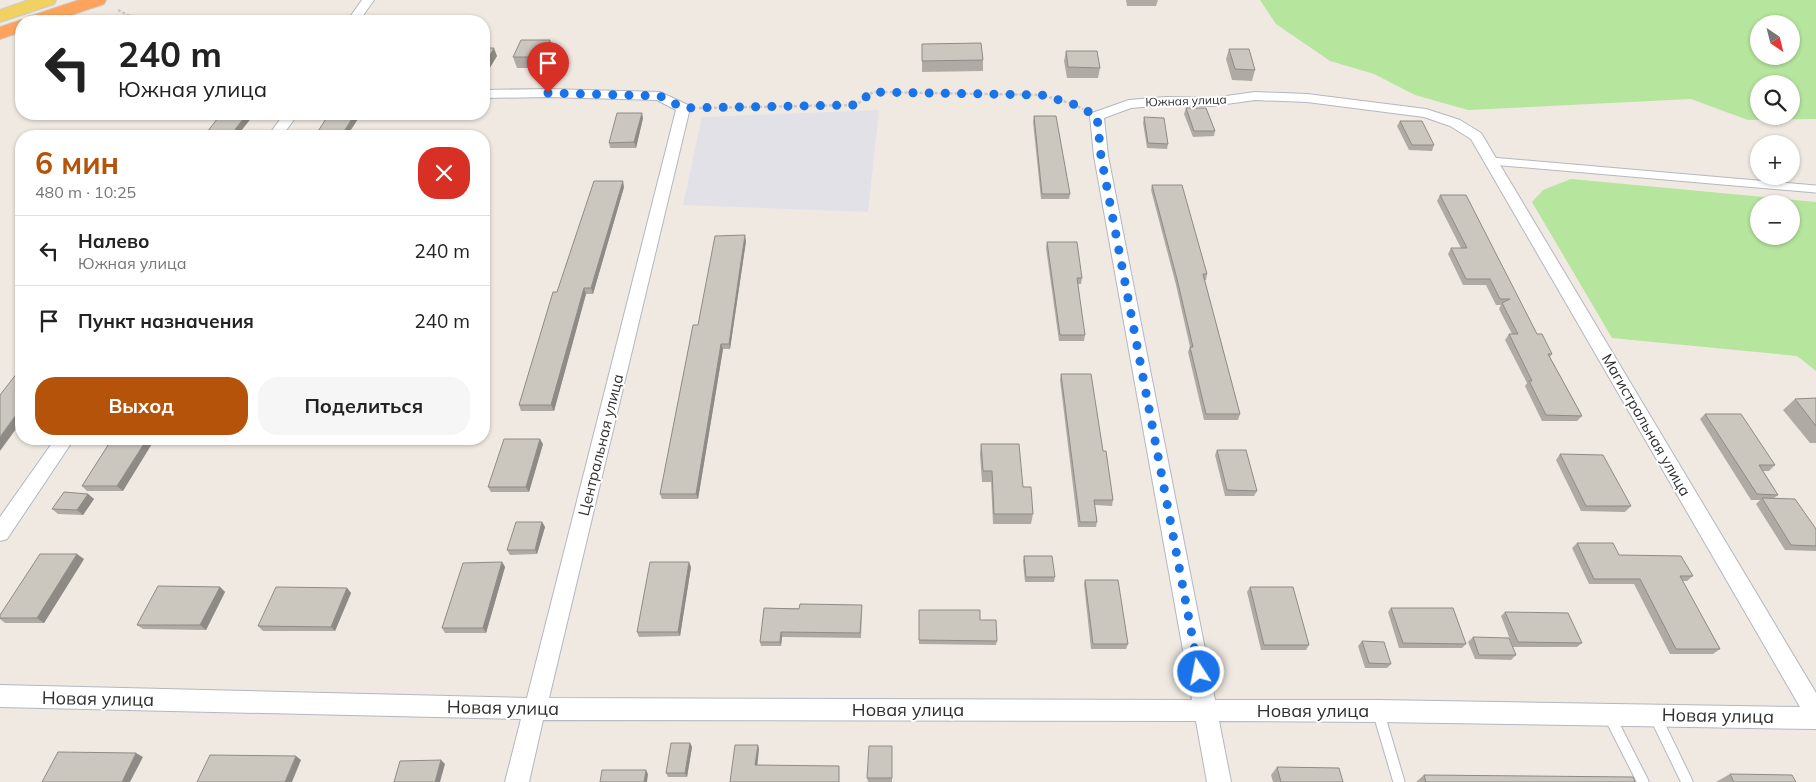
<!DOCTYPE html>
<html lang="ru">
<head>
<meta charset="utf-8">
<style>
	:root { --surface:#fff; --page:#f6f6f6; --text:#222; --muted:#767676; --line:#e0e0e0; --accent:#b45309 }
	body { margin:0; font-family:Mulish,sans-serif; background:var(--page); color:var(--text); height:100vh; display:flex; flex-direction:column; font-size:19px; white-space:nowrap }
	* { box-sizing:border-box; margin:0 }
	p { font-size:16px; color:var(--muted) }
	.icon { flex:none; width:28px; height:28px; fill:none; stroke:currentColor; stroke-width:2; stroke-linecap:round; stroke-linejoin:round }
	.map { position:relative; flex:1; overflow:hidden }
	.panel { position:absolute; left:15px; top:130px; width:475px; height:315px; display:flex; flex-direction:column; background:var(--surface); border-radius:20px; box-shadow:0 1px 4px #0004 }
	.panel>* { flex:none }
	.top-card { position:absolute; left:15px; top:15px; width:475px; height:105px; border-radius:20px; box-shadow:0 1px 4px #0004; background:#fff; color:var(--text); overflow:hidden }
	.needle { width:32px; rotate:145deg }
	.controls { position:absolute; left:1750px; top:15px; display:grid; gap:10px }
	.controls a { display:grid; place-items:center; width:50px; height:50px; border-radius:50%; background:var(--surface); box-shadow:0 1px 4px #0004; font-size:25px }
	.pin { position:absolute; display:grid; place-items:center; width:42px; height:42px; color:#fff; margin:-51px -21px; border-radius:50% 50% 50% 0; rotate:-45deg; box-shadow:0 0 5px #0007 }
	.pin .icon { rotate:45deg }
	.me { position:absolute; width:55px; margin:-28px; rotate:349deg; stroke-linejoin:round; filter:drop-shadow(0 0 4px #0008) }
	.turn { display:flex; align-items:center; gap:18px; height:105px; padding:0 20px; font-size:22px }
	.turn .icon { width:65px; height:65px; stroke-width:2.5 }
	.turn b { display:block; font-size:35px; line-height:42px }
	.round { display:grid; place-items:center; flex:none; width:52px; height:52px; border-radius:20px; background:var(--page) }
	.overview { display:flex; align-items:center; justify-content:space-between; height:85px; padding:0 20px }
	h1 { font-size:30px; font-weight:700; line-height:38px; color:var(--accent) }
	.button { display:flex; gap:10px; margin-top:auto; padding:10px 20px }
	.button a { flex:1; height:58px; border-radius:20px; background:var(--accent); color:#fff; font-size:20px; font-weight:700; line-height:58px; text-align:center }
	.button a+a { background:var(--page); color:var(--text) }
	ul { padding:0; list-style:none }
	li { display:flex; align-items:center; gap:15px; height:70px; padding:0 20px; border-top:1px solid var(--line) }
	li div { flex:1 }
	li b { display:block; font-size:19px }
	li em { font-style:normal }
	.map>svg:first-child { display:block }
	.industrial { fill:#e3e1e8 }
	.green { fill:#b6e59e; fill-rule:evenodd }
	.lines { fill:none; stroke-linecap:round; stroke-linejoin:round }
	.lane-far1-casing { stroke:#b4b7c1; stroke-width:9 }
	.lane-casing { stroke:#b4b7c1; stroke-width:13 }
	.street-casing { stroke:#b4b7c1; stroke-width:2 }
	.primary-casing { stroke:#c9c9c9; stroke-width:2 }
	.highway-casing { stroke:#c9c9c9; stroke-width:2 }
	.path { stroke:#c9c9c9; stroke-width:2.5; stroke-dasharray:3 2; stroke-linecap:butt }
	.lane-far1 { stroke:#fff; stroke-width:7 }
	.lane { stroke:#fff; stroke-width:11 }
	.street { fill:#fff; fill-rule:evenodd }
	.primary { fill:#f2d163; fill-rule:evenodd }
	.highway { fill:#ffa35c; fill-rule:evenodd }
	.wall { fill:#afaba4 }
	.shaded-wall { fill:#8e8b86 }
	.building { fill:#cbc7bf; stroke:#8e8b86 }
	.route { stroke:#1a73e8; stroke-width:9; stroke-dasharray:0 16.2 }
	.labels { text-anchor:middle; stroke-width:4; stroke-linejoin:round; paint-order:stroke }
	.far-street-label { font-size:12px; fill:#2e2e2e; stroke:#fff }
	.street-label { font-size:15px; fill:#2e2e2e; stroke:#fff }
	.near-street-label { font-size:18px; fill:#2e2e2e; stroke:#fff }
</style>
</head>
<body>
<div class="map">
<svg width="1816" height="782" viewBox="0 0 1816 782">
	<rect width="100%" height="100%" fill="#efe9e1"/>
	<!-- industrial -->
	<path class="industrial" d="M879,110L868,212L683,205L702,117Z"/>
	<!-- green -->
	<path class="green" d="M1260,0H1816V119L1748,120L1691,99L1468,110L1415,95L1374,74L1330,61L1276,24ZM1759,24H1791V56H1759ZM1759,84H1791V116H1759Z
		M1571,179L1816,202V371L1797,356L1612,338L1532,202L1543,190ZM1759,204H1791V236H1759Z"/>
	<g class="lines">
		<defs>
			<path id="lane-far1" d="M1491,161L1816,189"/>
			<path id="lane" d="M1378,711L1399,782
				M1610,717L1643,782
				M1656,718L1687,782"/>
			<path id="street" d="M362,0H374L359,21H347Z
				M548,89L660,92L688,105L690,108L549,698L1192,700L1094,156L1090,116L1092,113L1129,100L1166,97L1212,98L1255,92L1307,94L1426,109L1460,120L1481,133L1816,693V729L1378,722L1219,721L1231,782H1207L1196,721L543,720L529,782H505L521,719L0,707V685L527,698L676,110L657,100L548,97L484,98V90ZM1255,100L1307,102L1424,117L1450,126L1471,139L1800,707L1378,700H1215L1108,156L1104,118L1131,108L1166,105L1212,106Z
				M284,114H298L282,136H268Z
				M55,439H74L7,539L0,541V517Z"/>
			<path id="primary" d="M29,0H56L54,4L0,22V10Z"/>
			<path id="highway" d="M79,0H106L104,4L53,21H26L28,17Z
				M21,20L25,21H21V32L0,39V27Z"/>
		</defs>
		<!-- lane-far1 casing -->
		<use href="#lane-far1" class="lane-far1-casing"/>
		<!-- lane casing -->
		<use href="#lane" class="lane-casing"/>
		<!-- street casing -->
		<use href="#street" class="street-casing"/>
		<!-- primary casing -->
		<use href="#primary" class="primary-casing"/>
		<!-- highway casing -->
		<use href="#highway" class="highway-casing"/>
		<!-- path -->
		<path class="path" d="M118,10L139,21
			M699,108L856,105L873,92L1042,95L1073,104L1083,109"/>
		<!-- lane-far1 -->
		<use href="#lane-far1" class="lane-far1"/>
		<!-- lane -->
		<use href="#lane" class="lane"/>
		<!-- street -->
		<use href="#street" class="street"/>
		<!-- primary -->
		<use href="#primary" class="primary"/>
		<!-- highway -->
		<use href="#highway" class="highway"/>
	</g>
	<!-- wall -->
	<path class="wall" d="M1126,0H1158L1156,6H1127Z
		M550,40L553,51L547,68H517L513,57Z
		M922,44L983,60V71L922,72Z
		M484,48L497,56L486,74H484Z
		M1229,49L1255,70L1252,81L1232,80L1226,59Z
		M1066,51L1100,68L1098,78H1067L1064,61Z
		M1186,108L1215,131L1214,136L1193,137L1184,114Z
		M1034,116L1070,194L1069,199H1041L1033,122Z
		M1144,117L1168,144L1167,149L1147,148L1143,123Z
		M643,118L636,148H610L609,143Z
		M1400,121L1434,145L1432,151L1409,150L1397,126Z
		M1152,185L1207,274L1206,280H1204L1240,414L1238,420H1204L1188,352L1190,347L1176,285L1151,190Z
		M624,187L593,294H586L554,411H521L519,405L557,292Z
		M1440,195L1537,334L1552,354L1550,357L1582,416L1577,421H1542L1525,386L1527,383L1505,340L1509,334H1512L1499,309L1501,305H1496L1486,285H1463L1448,254L1451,248H1461L1437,201Z
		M746,241L730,349H723L698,499H662L660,494L698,325Z
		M1047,242L1082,278L1081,284H1077L1085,335L1084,341H1059L1046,248Z
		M1061,374L1103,451L1113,500L1112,506L1095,505L1097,522L1096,527H1078L1060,380Z
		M1816,398V443H1810L1783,410L1795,399Z
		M1705,414L1775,465L1769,471H1763L1778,495L1773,499L1816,529V551L1785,550L1756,504L1760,500H1751L1700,419Z
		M112,439L123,491H87L82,486Z
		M543,444L529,492H491L488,487Z
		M981,444L1023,487L1033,514L1031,524H993L991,482H982L980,454Z
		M1217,450L1257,491L1254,496H1225L1215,455Z
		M1560,454L1631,506L1625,512L1581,511L1556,460Z
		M88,494L94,499L83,515L58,514L52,509Z
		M542,522L545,527L537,554L510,555L507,550Z
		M1577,543L1693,576L1687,581H1682L1720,649L1713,654H1670L1634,584H1589L1572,548Z
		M1024,556L1055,577L1054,582H1025L1023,561Z
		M84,559L44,623H5L0,619V615Z
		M502,562L505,567L486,633H445L442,628Z
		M691,567L680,636L639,637L637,632Z
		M1085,580L1128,644L1126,649H1091L1084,584Z
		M220,587L225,592L206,630L143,629L137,625Z
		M1250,587L1309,645L1306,650H1261L1247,592Z
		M347,588L351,593L335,631H263L258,626Z
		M764,608L862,609L861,638L782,637L781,646H761L760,642Z
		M1391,608L1466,644L1462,648H1399L1388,612Z
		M919,610L980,620L997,641L996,645L919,644Z
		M1505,612L1582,643L1577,647H1513L1501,616Z
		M1473,637L1516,655L1511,660L1475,659L1468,642Z
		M1362,641L1391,664L1387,668H1365L1358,646Z
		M690,743L692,747L687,777H668L666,773Z
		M892,746V782H868L867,778Z
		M1277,767L1343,782H1273L1271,775Z
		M1730,774L1796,782H1716Z
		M1424,775L1635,782H1416Z"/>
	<!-- shaded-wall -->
	<path class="shaded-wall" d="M550,40L553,51L547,68L543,57Z
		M494,48L497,56L486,74L484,66Z
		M642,113L643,118L636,148L634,142Z
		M247,114H251L253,116L237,136H230Z
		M355,114L358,119L347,136H341Z
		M623,181L624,187L593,294L591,288Z
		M745,235L746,241L730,349L729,344Z
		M584,288L586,294L554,411L551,405Z
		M721,344L723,349L698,499L696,494Z
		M21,408V422L0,451V437Z
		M147,439H155L123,491L117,486Z
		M540,439L543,444L529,492L526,487Z
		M88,494L94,499L83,515L77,510Z
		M542,522L545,527L537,554L535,550Z
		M77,554L84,559L44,623L37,618Z
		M502,562L505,567L486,633L483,628Z
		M689,562L691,567L680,636L678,632Z
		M220,587L225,592L206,630L200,625Z
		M347,588L351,593L335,631L331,627Z
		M781,632L782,637L781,646L780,642Z
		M690,743L692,747L687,777L685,773Z
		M758,745L759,749L757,769L755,765Z
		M136,753L143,757L130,782H122Z
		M296,756L301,760L292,782H285Z
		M441,760L445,764L440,782H435Z
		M646,770L648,774L647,782H644Z"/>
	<!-- building -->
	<path class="building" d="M521,40H550L543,57H513Z
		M981,43L983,60L922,61V44Z
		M484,48H494L484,66Z
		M1229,49H1249L1255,70L1235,69Z
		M1066,51H1097L1100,68L1068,67Z
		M1186,108H1206L1215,131H1194Z
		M617,113H642L634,142L609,143Z
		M221,114H247L230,136H204Z
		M329,114H355L341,136H315Z
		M1034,116H1056L1070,194H1042Z
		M1144,117L1164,118L1168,144L1148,143Z
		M1400,121H1422L1434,145H1412Z
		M594,181H623L591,288H584L551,405H519L553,292H557Z
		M1152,185H1182L1207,274H1203L1240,414H1206L1190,347H1193L1177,279Z
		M1440,195H1466L1537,334H1542L1552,354H1548L1582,416L1546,415L1529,381H1532L1509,334H1518L1502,303L1510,299H1500L1490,279H1466L1451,248H1467Z
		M745,235L729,344H721L696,494H660L693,325H698L715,236Z
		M1047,242H1077L1082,278H1077L1085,335H1060Z
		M21,368V408L0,437V395Z
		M1061,374H1091L1103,451H1106L1113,500H1094L1097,522H1080Z
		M1816,398V426L1795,399Z
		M1705,414H1741L1775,465H1759L1778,495L1757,494Z
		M112,439H147L117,486H82Z
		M504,439H540L526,487H488Z
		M981,444H1019L1023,487H1031L1033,514H994L992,471H983Z
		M1217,450H1246L1257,491L1227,490Z
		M1560,454L1603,455L1631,506H1586Z
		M64,492L88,494L77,510L52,509Z
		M1762,498L1795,499L1816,529V546L1791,545Z
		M516,522H542L535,550H507Z
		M1577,543H1613L1619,555L1681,556L1693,576H1680L1720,649H1676L1640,579H1594Z
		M40,554H77L37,618H0V615Z
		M1024,556H1052L1055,577H1026Z
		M502,562L483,628H442L463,563Z
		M650,562H689L678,632H637Z
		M1085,580H1118L1128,644H1093Z
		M158,586L220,587L200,625H137Z
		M276,587L347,588L331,627L258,626Z
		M1250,587H1293L1309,645H1264Z
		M800,604L862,605L860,633L781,632L780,642H760L764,608L799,609Z
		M1391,608H1453L1466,644L1403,643Z
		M919,610H980V620H996L997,641L919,640Z
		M1505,612L1568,613L1582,643L1518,642Z
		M1473,637L1509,638L1516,655H1479Z
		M1362,641L1384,642L1391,664L1369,663Z
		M671,743H690L685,773H666Z
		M735,745H758L755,765L839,766V782H730Z
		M869,746H892V778H867Z
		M58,752L136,753L122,782H42Z
		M210,755L296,756L285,782H197Z
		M441,760L435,782H394L400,761Z
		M1277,767L1339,768L1343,782H1281Z
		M602,770H646L644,782H600Z
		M1730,774L1792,775L1796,782H1734Z
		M1424,775L1633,777L1635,782H1426Z"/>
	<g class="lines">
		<!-- route -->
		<path class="route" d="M548,93L660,96L683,108L856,105L872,92L1042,95L1073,104L1097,116L1101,156L1199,672"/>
	</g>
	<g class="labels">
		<!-- far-street labels -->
		<g class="far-street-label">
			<text transform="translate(1186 101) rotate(-2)" y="4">Южная улица</text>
		</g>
		<!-- street labels -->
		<g class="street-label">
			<text transform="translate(1646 425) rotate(60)" y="5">Магистральная улица</text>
			<text transform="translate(601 445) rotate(-76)" y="5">Центральная улица</text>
		</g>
		<!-- near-street labels -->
		<g class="near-street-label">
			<text transform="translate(98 699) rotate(1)" y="6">Новая улица</text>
			<text transform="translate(503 708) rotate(1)" y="6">Новая улица</text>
			<text x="908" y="716">Новая улица</text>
			<text x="1313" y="717">Новая улица</text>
			<text transform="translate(1718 716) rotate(1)" y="6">Новая улица</text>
		</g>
	</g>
</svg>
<div class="controls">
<a><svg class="needle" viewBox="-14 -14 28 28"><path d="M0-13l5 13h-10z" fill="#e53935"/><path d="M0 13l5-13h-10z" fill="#767676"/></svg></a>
<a><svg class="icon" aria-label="search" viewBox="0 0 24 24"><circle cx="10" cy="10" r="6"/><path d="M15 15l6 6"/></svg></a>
<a>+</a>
<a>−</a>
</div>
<div class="pin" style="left:548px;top:93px;background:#d93025"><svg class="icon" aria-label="arrive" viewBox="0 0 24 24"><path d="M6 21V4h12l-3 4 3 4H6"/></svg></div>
<svg class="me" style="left:1199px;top:672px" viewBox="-20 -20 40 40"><circle r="17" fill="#1a73e8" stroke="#fff" stroke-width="3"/><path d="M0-11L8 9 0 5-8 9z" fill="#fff"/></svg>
<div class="top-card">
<div class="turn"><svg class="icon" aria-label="left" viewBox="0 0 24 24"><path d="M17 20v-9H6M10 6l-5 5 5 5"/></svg><div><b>240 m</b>Южная улица</div></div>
</div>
<section class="panel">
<div class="overview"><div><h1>6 мин</h1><p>480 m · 10:25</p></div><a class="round" style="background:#d93025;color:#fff"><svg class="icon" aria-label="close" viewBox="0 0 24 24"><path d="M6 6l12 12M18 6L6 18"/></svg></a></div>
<ul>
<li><svg class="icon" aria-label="left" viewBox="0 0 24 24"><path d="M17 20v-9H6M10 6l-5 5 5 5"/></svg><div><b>Налево</b><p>Южная улица</p></div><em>240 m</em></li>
<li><svg class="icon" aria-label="arrive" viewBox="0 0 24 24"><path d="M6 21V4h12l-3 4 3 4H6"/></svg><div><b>Пункт назначения</b></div><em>240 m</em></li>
</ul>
<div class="button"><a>Выход</a><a>Поделиться</a></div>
</section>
</div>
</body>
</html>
